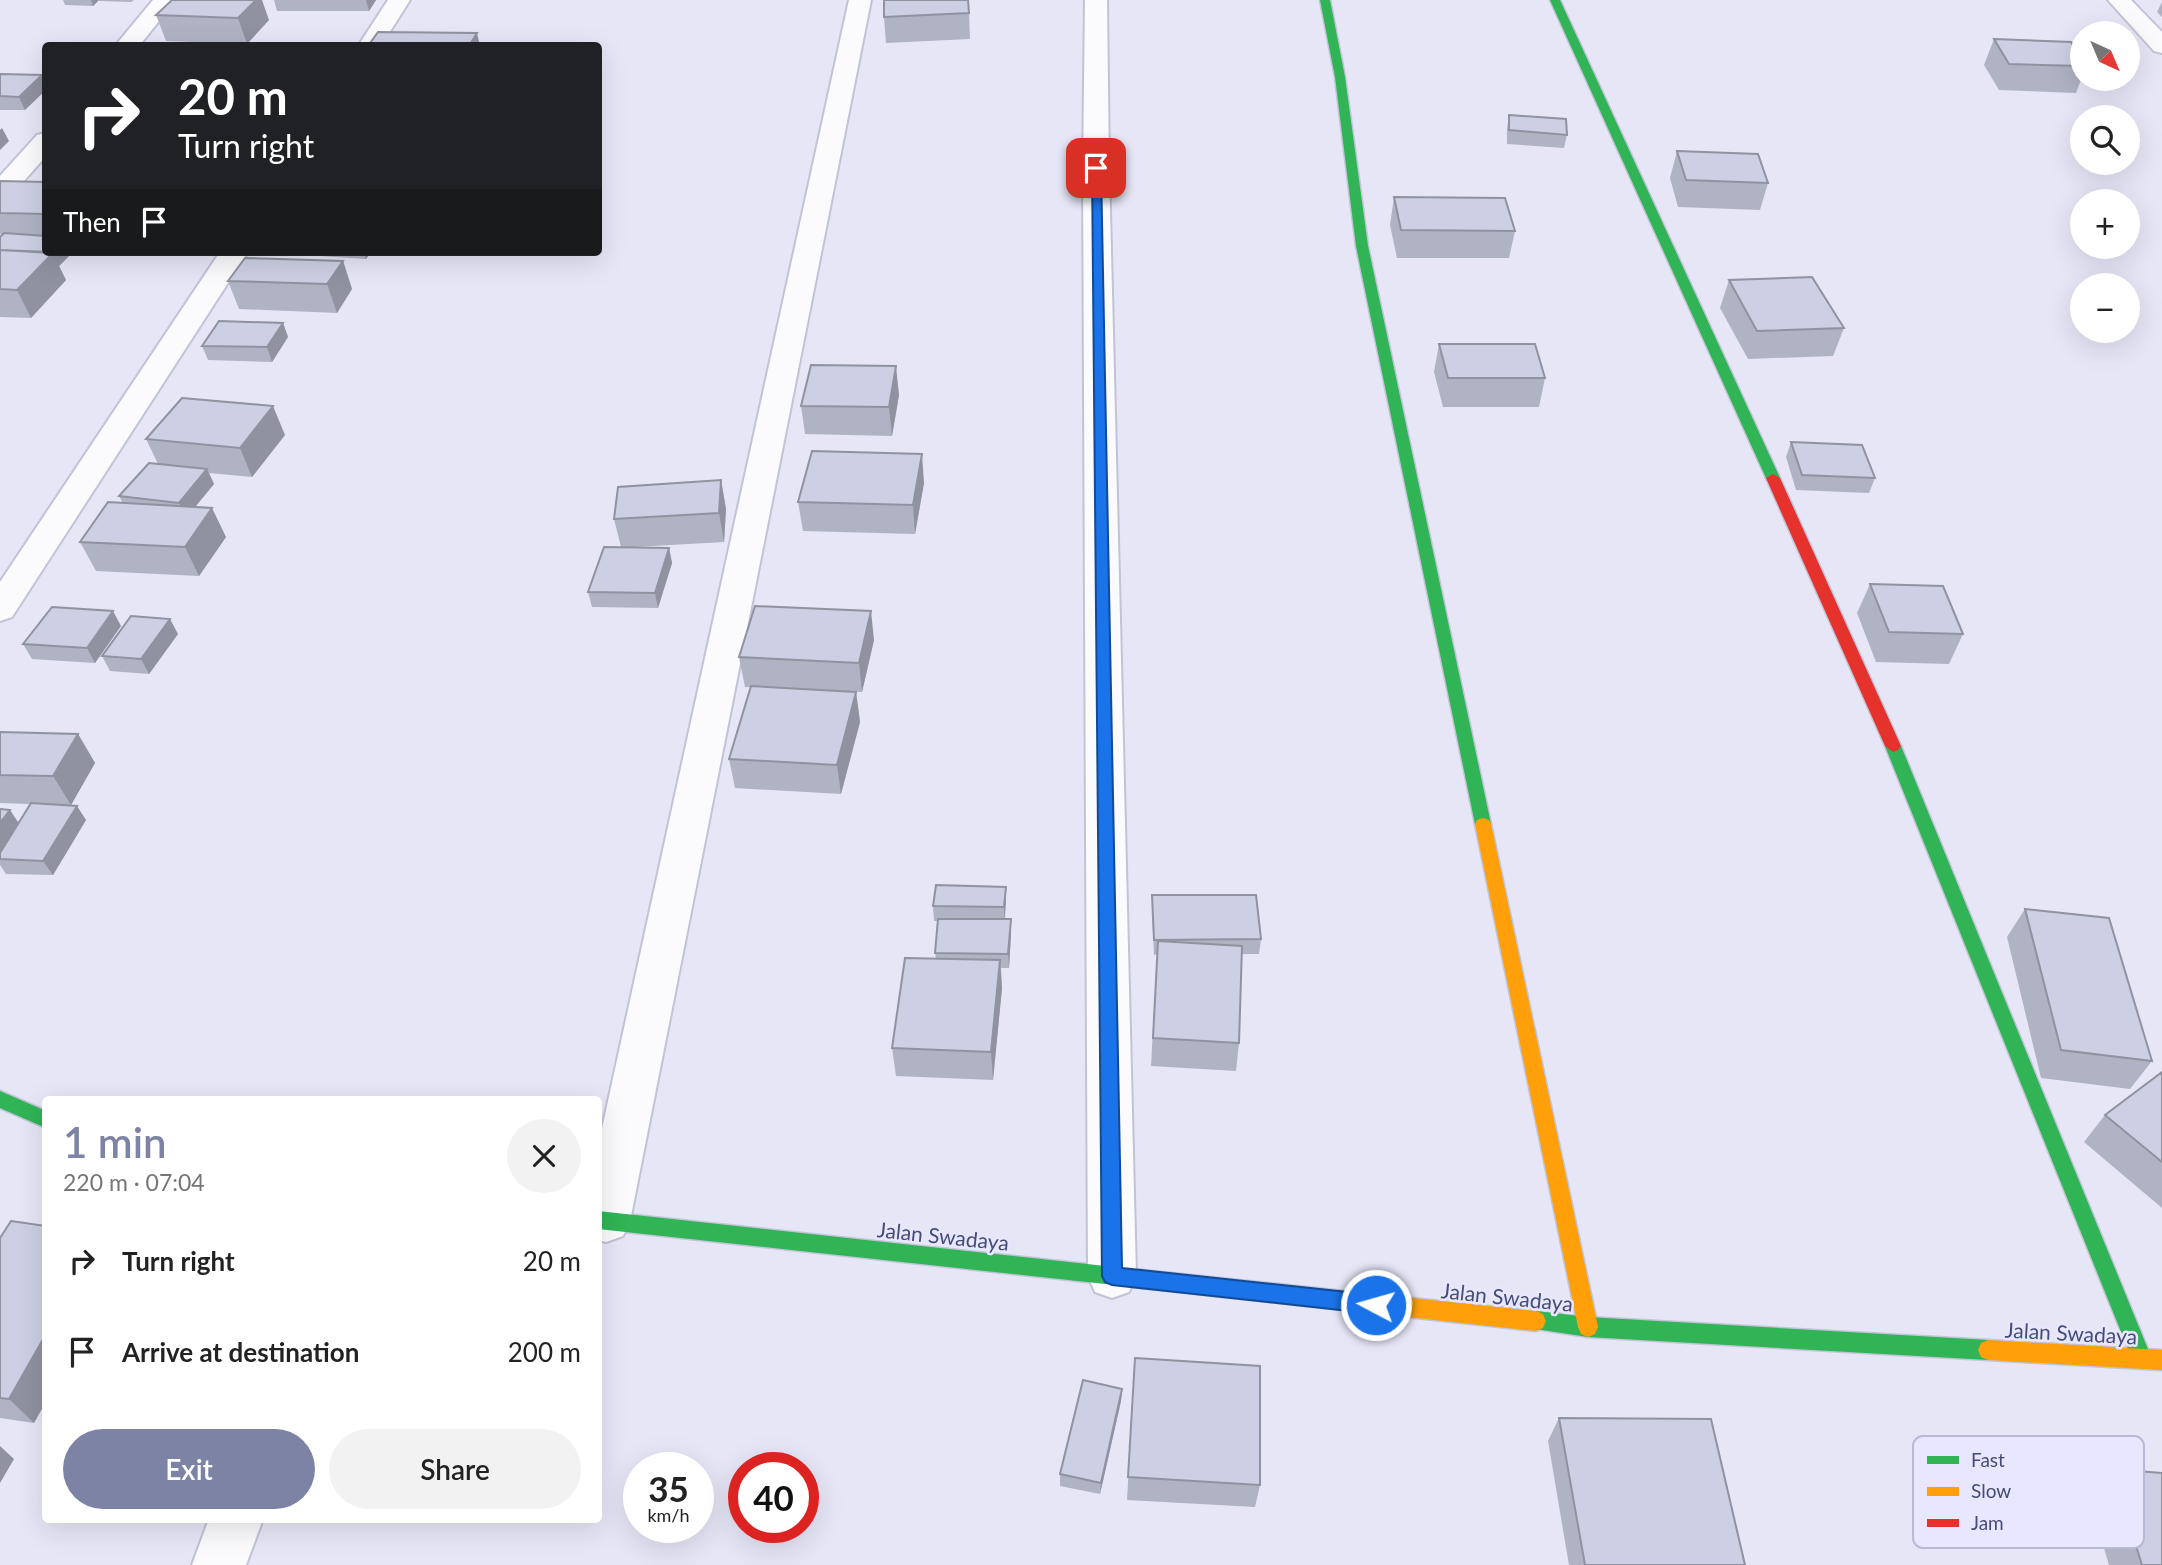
<!DOCTYPE html>
<html lang="en">
<head>
<meta charset="utf-8">
<style>
	:root { --surface:#fff; --page:#f2f2f2; --text:#222; --muted:#767676; --accent:#7d83a4 }
	body { margin:0; font-family:Lato,sans-serif; background:var(--page); color:var(--text); height:100vh; display:flex; flex-direction:column; font-size:26px; white-space:nowrap }
	* { box-sizing:border-box; margin:0 }
	p { font-size:23px; color:var(--muted) }
	.icon { flex:none; width:38px; height:38px; fill:none; stroke:currentColor; stroke-width:2; stroke-linecap:round; stroke-linejoin:round }
	.map { position:relative; flex:1; overflow:hidden }
	.sheet { position:absolute; left:42px; top:1096px; width:560px; height:427px; display:flex; flex-direction:column; background:var(--surface); border-radius:7px; box-shadow:0 7px 28px #0002 }
	.sheet>* { flex:none }
	.top-card { position:absolute; left:42px; top:42px; width:560px; height:214px; border-radius:7px; box-shadow:0 7px 28px #0002; background:#202124; color:#fff; overflow:hidden }
	.needle { width:46px; rotate:136deg }
	.tools { position:absolute; left:2070px; top:21px; display:grid; gap:14px }
	.tools a { display:grid; place-items:center; width:70px; height:70px; border-radius:50%; background:var(--surface); box-shadow:0 7px 28px #0002; font-size:35px }
	.speed { position:absolute; left:623px; top:1452px; display:flex; gap:14px; font-size:35px; font-weight:700; text-align:center }
	.speed>* { display:grid; place-content:center; width:91px; height:91px; border-radius:50%; background:var(--surface); box-shadow:0 7px 28px #0002; line-height:1 }
	.speed small { font-size:18px; font-weight:400 }
	.speed .limit { border:10px solid #d22; background:#fff; color:#111 }
	.pin { position:absolute; display:grid; place-items:center; width:60px; height:60px; color:#fff; margin:-30px; border-radius:14px; box-shadow:0 4px 10px #0006 }
	.me { position:absolute; width:77px; margin:-38px; rotate:276deg; stroke-linejoin:round; filter:drop-shadow(0 0 5px #0008) }
	.turn { display:flex; align-items:center; gap:24px; height:147px; padding:0 21px; font-size:32px }
	.turn .icon { width:91px; height:91px; stroke-width:2.5 }
	.turn b { display:block; font-size:49px; line-height:60px }
	.then { display:flex; align-items:center; height:66px; padding:0 21px; background:#0003; gap:14px; font-size:26px }
	.round { display:grid; place-items:center; flex:none; width:74px; height:74px; border-radius:37px; background:var(--page) }
	.head { display:flex; align-items:center; justify-content:space-between; height:119px; padding:0 21px }
	h1 { font-size:42px; font-weight:600; line-height:52px; color:var(--accent) }
	.primary-button { display:flex; gap:14px; margin-top:auto; padding:14px 21px }
	.primary-button a { flex:1; height:80px; border-radius:42px; background:var(--accent); color:#fff; font-size:28px; font-weight:600; line-height:80px; text-align:center }
	.primary-button a+a { background:var(--page); color:var(--text) }
	ul { padding:0; list-style:none }
	li { display:flex; align-items:center; gap:21px; height:91px; padding:0 21px }
	li div { flex:1 }
	li b { display:block; font-size:26px }
	li em { font-style:normal }
	.map>svg:first-child { display:block }
	.lines { fill:none; stroke-linecap:round; stroke-linejoin:round }
	.street-casing { stroke:#c1c3d6; stroke-width:4 }
	.fast-casing { stroke:#c2c4d8; stroke-width:3 }
	.slow-casing { stroke:#c2c4d8; stroke-width:3 }
	.jam-casing { stroke:#c2c4d8; stroke-width:3 }
	.street { fill:#fbfbfe; fill-rule:evenodd }
	.fast { fill:#30b455; fill-rule:evenodd }
	.slow { fill:#ff9f0a; fill-rule:evenodd }
	.jam { fill:#e5322d; fill-rule:evenodd }
	.wall { fill:#b0b3c4 }
	.shaded-wall { fill:#9092a0 }
	.building { fill:#cdd0e4; stroke:#9092a0; stroke-width:2 }
	.route { fill:#1a73e8; stroke:#114b97; stroke-width:2 }
	.labels { text-anchor:middle; stroke-width:5; stroke-linejoin:round; paint-order:stroke }
	.near-street-label { font-size:21px; fill:#444d77; stroke:#e9e7ff }
	.key { fill:#e9e7ff; stroke:#b8b9d6; stroke-width:2 }
	.key-label { font-size:19px; fill:#444d77 }
</style>
</head>
<body>
<div class="map">
<svg width="2162" height="1565" viewBox="0 0 2162 1565">
	<rect width="100%" height="100%" fill="#e7e6f7"/>
	<g class="lines">
		<defs>
			<path id="street" d="M153,0H176L139,46H115Z
				M388,0H410L381,46H358Z
				M849,0H871L630,1221L623,1236L606,1242L598,1240V1147Z
				M1085,0H1107L1109,168L1136,1276L1129,1292L1112,1298L1095,1292L1088,1276L1083,168Z
				M2108,0H2131L2162,32V53L2154,51Z
				M46,133V156L9,198L0,200V176L37,135Z
				M220,252H248L12,617L0,621V582Z
				M209,1519H263L246,1565H192Z"/>
			<path id="fast" d="M1320,0H1330L1345,77L1368,246L1491,824L1489,828H1477L1475,824L1356,246L1335,77Z
				M1550,0H1560L1780,478L1778,481L1773,482L1766,478Z
				M1893,740L1901,746L2152,1359L2149,1366L2142,1369L2135,1366L2132,1359L1885,746Z
				M0,1091L46,1111V1128L0,1108Z
				M598,1211L1142,1270L1149,1272L1152,1279L1149,1286L1142,1288L598,1229Z
				M1536,1311L1588,1317L1988,1340L1995,1343L1998,1350L1995,1357L1988,1360L1588,1337L1529,1328L1526,1321L1529,1314Z"/>
			<path id="slow" d="M1483,818L1489,820L1491,824L1598,1327L1595,1334L1588,1337L1581,1334L1578,1327L1475,824L1477,820Z
				M1142,1270L1536,1311L1543,1314L1546,1321L1543,1328L1536,1331L1142,1288L1135,1286L1132,1279L1135,1272Z
				M1988,1340L2162,1350V1370L1988,1360L1981,1357L1978,1350L1981,1343Z"/>
			<path id="jam" d="M1773,474L1780,478L1901,746L1898,750L1893,752L1885,746L1766,478Z"/>
		</defs>
		<!-- street casing -->
		<use href="#street" class="street-casing"/>
		<!-- fast casing -->
		<use href="#fast" class="fast-casing"/>
		<!-- slow casing -->
		<use href="#slow" class="slow-casing"/>
		<!-- jam casing -->
		<use href="#jam" class="jam-casing"/>
		<!-- street -->
		<use href="#street" class="street"/>
		<!-- fast -->
		<use href="#fast" class="fast"/>
		<!-- slow -->
		<use href="#slow" class="slow"/>
		<!-- jam -->
		<use href="#jam" class="jam"/>
	</g>
	<!-- wall -->
	<path class="wall" d="M63,0H134L131,2L98,1L93,6L65,5Z
		M172,0L269,20L247,44L166,41L156,15Z
		M274,0H376L369,11H277Z
		M2162,2V17L2157,12Z
		M969,13L970,39L886,43L884,17Z
		M1994,39L2082,60V77L2076,93L1999,90L1984,65Z
		M0,74L42,75L25,110H0Z
		M1509,115L1567,135L1564,148L1507,144V129Z
		M1677,151L1768,183L1760,210L1678,207L1670,178Z
		M0,181L46,182V252H73L59,266L66,280L31,318L0,317V237L3,234H0Z
		M1394,197L1515,231L1509,258H1397L1390,225Z
		M286,252H371L366,259L286,254Z
		M343,261L352,289L337,313L239,309L228,281Z
		M1729,280L1844,328L1833,356L1748,359L1720,308Z
		M283,323L288,337L272,362L208,360L202,346Z
		M1439,344L1545,378L1539,407H1443L1434,372Z
		M899,395L892,436L805,434L801,406Z
		M285,435L252,477L209,473L214,484L195,507L226,537L199,576L96,571L80,542L123,503L119,496L158,464L146,439Z
		M1791,442L1875,478L1869,493L1796,490L1786,457Z
		M721,480L726,509L724,542L635,547L669,548L672,563L658,608L592,607L588,592L621,547L614,519Z
		M924,483L915,534L803,531L798,502Z
		M1870,584L1963,634L1949,664L1876,662L1857,613Z
		M121,626L95,663L32,659L23,644Z
		M178,634L149,674L110,671L102,656Z
		M874,640L862,692L799,689L856,692L860,722L841,794L735,788L729,759L751,687H745L739,657Z
		M0,732L78,734L95,763L71,805L86,820L53,875L6,874L0,865V853L30,804L0,803Z
		M1006,887V901L1005,919L1011,934L1009,968H1001L1002,988L993,1080L896,1076L892,1048L936,958L935,953L938,921H934L933,906Z
		M1152,895L1261,939L1259,954H1241L1239,1043L1236,1071L1151,1066L1157,954L1154,955L1152,910Z
		M2025,909L2152,1061L2130,1089L2041,1078L2007,937Z
		M2162,1072V1208L2084,1142L2105,1115Z
		M0,1238L34,1423L0,1418Z
		M1135,1358L1260,1485L1255,1507L1127,1500Z
		M1122,1389L1121,1401L1100,1494L1060,1486V1474Z
		M1559,1418L1745,1565H1569L1548,1441Z
		M2112,1469L2162,1565H2109L2087,1492Z"/>
	<!-- shaded-wall -->
	<path class="shaded-wall" d="M91,0H98V1L93,6Z
		M256,0H262L269,20L247,44L238,18Z
		M366,0H376L369,11Z
		M477,33L480,46H469Z
		M42,75L46,83V90L25,110L19,97Z
		M2,128L9,141L0,150V130Z
		M52,252H73L59,266L66,280L31,318L17,290Z
		M364,252H371L366,259Z
		M343,261L352,289L337,313L327,284Z
		M283,323L288,337L272,362L267,347Z
		M896,366L899,395L892,436L889,407Z
		M273,406L285,435L252,477L240,448Z
		M922,454L924,483L915,534L913,505Z
		M207,469L214,484L186,518L179,503Z
		M721,480L726,509L724,542L719,513Z
		M212,508L226,537L199,576L185,547Z
		M669,548L672,563L658,608L655,593Z
		M113,611L121,626L95,663L87,648Z
		M871,611L874,640L862,692L859,663Z
		M170,619L178,634L149,674L141,659Z
		M856,692L860,722L841,794L837,765Z
		M78,734L95,763L71,805L53,776Z
		M77,806L86,820L53,875L43,861Z
		M10,810L20,825L0,852V823Z
		M1006,887V901L1004,922V907Z
		M1011,919V934L1009,968L1008,954Z
		M1000,960L1002,988L993,1080L991,1052Z
		M46,1334V1402L34,1423L9,1399Z
		M1122,1389L1121,1401L1100,1494L1101,1483Z
		M0,1446L14,1459L0,1483Z"/>
	<!-- building -->
	<path class="building" d="M172,0H256L238,18L156,15Z
		M884,0H968L969,13L884,17Z
		M378,32L477,33L469,46H368Z
		M1994,39L2071,42L2082,60V66L2009,64Z
		M0,74L42,75L19,97L0,96Z
		M1509,115L1566,119L1567,135L1509,130Z
		M1677,151L1758,154L1768,183L1686,180Z
		M0,181L46,182V214L0,213Z
		M1394,197L1505,198L1515,231L1401,230Z
		M4,233L46,236V252H52H51L0,250V237Z
		M0,250L53,253L17,290L0,289Z
		M245,258L343,261L327,284L228,281Z
		M1812,277L1844,328L1757,331L1729,280Z
		M219,321L283,323L267,347L202,346Z
		M1439,344H1535L1545,378H1448Z
		M811,365L896,366L889,407L801,406Z
		M182,398L273,406L240,448L146,439Z
		M1791,442L1862,445L1875,478L1802,475Z
		M812,451L922,454L913,505L798,502Z
		M149,463L207,469L179,503L119,496Z
		M721,480L719,513L614,519L618,487Z
		M108,502L212,508L185,547L80,542Z
		M604,547L669,548L655,593L588,592Z
		M1870,584L1943,586L1963,634L1889,632Z
		M755,606L871,611L859,663L739,657Z
		M52,607L113,611L87,648L23,644Z
		M131,616L170,619L141,659L102,656Z
		M751,686L856,692L837,765L729,759Z
		M0,732L78,734L53,776L0,775Z
		M31,803L77,806L43,861L0,859V853Z
		M0,809L10,810L0,823Z
		M936,885L1006,887L1004,907L933,906Z
		M1152,895H1256L1261,939L1154,940Z
		M2025,909L2109,918L2152,1061L2061,1050Z
		M938,919H1011L1008,954L935,953Z
		M1158,941L1242,946L1239,1043L1153,1038Z
		M905,958L1000,960L991,1052L892,1048Z
		M2162,1072V1162L2105,1115Z
		M11,1221L46,1226V1334L9,1399L0,1398V1238Z
		M1135,1358L1260,1366V1485L1128,1477Z
		M1083,1380L1122,1389L1101,1483L1060,1474Z
		M1559,1418L1711,1419L1745,1565H1585Z
		M2112,1469L2162,1473V1565H2142Z"/>
	<!-- route -->
	<path class="route" d="M1092,166L1101,168L1122,1268L1376,1295L1384,1298L1387,1305L1384,1311L1376,1314L1112,1285L1105,1282L1102,1276Z"/>
	<g class="labels">
		<!-- near-street labels -->
		<g class="near-street-label">
			<text transform="translate(943 1237) rotate(6)" y="7">Jalan Swadaya</text>
			<text transform="translate(1507 1298) rotate(6)" y="7">Jalan Swadaya</text>
			<text transform="translate(2071 1334) rotate(3)" y="7">Jalan Swadaya</text>
		</g>
	</g>
	<!-- legend -->
	<rect x="1913" y="1436" width="231" height="112" rx="10" class="key"/>
	<rect x="1927" y="1456" width="32" height="8" fill="#30b455"/>
	<rect x="1927" y="1487" width="32" height="9" fill="#ff9f0a"/>
	<rect x="1927" y="1519" width="32" height="8" fill="#e5322d"/>
	<g class="key-label">
		<text x="1971" y="1467">Fast</text>
		<text x="1971" y="1498">Slow</text>
		<text x="1971" y="1530">Jam</text>
	</g>
</svg>
<div class="tools">
<a><svg class="needle" viewBox="-14 -14 28 28"><path d="M0-13l5 13h-10z" fill="#e53935"/><path d="M0 13l5-13h-10z" fill="#767676"/></svg></a>
<a><svg class="icon" aria-label="search" viewBox="0 0 24 24"><circle cx="10" cy="10" r="6"/><path d="M15 15l6 6"/></svg></a>
<a>+</a>
<a>−</a>
</div>
<div class="speed"><div>35<small>km/h</small></div><div class="limit">40</div></div>
<div class="pin" style="left:1096px;top:168px;background:#d93025"><svg class="icon" aria-label="arrive" viewBox="0 0 24 24"><path d="M6 21V4h12l-3 4 3 4H6"/></svg></div>
<svg class="me" style="left:1376px;top:1305px" viewBox="-20 -20 40 40"><circle r="17" fill="#1a73e8" stroke="#fff" stroke-width="3"/><path d="M0-11L8 9 0 5-8 9z" fill="#fff"/></svg>
<div class="top-card">
<div class="turn"><svg class="icon" aria-label="right" viewBox="0 0 24 24"><path d="M7 20v-9h11M14 6l5 5-5 5"/></svg><div><b>20 m</b>Turn right</div></div>
<div class="then">Then<svg class="icon" aria-label="arrive" viewBox="0 0 24 24"><path d="M6 21V4h12l-3 4 3 4H6"/></svg></div>
</div>
<section class="sheet">
<div class="head"><div><h1>1 min</h1><p>220 m · 07:04</p></div><a class="round"><svg class="icon" aria-label="close" viewBox="0 0 24 24"><path d="M6 6l12 12M18 6L6 18"/></svg></a></div>
<ul>
<li><svg class="icon" aria-label="right" viewBox="0 0 24 24"><path d="M7 20v-9h11M14 6l5 5-5 5"/></svg><div><b>Turn right</b></div><em>20 m</em></li>
<li><svg class="icon" aria-label="arrive" viewBox="0 0 24 24"><path d="M6 21V4h12l-3 4 3 4H6"/></svg><div><b>Arrive at destination</b></div><em>200 m</em></li>
</ul>
<div class="primary-button"><a>Exit</a><a>Share</a></div>
</section>
</div>
</body>
</html>
